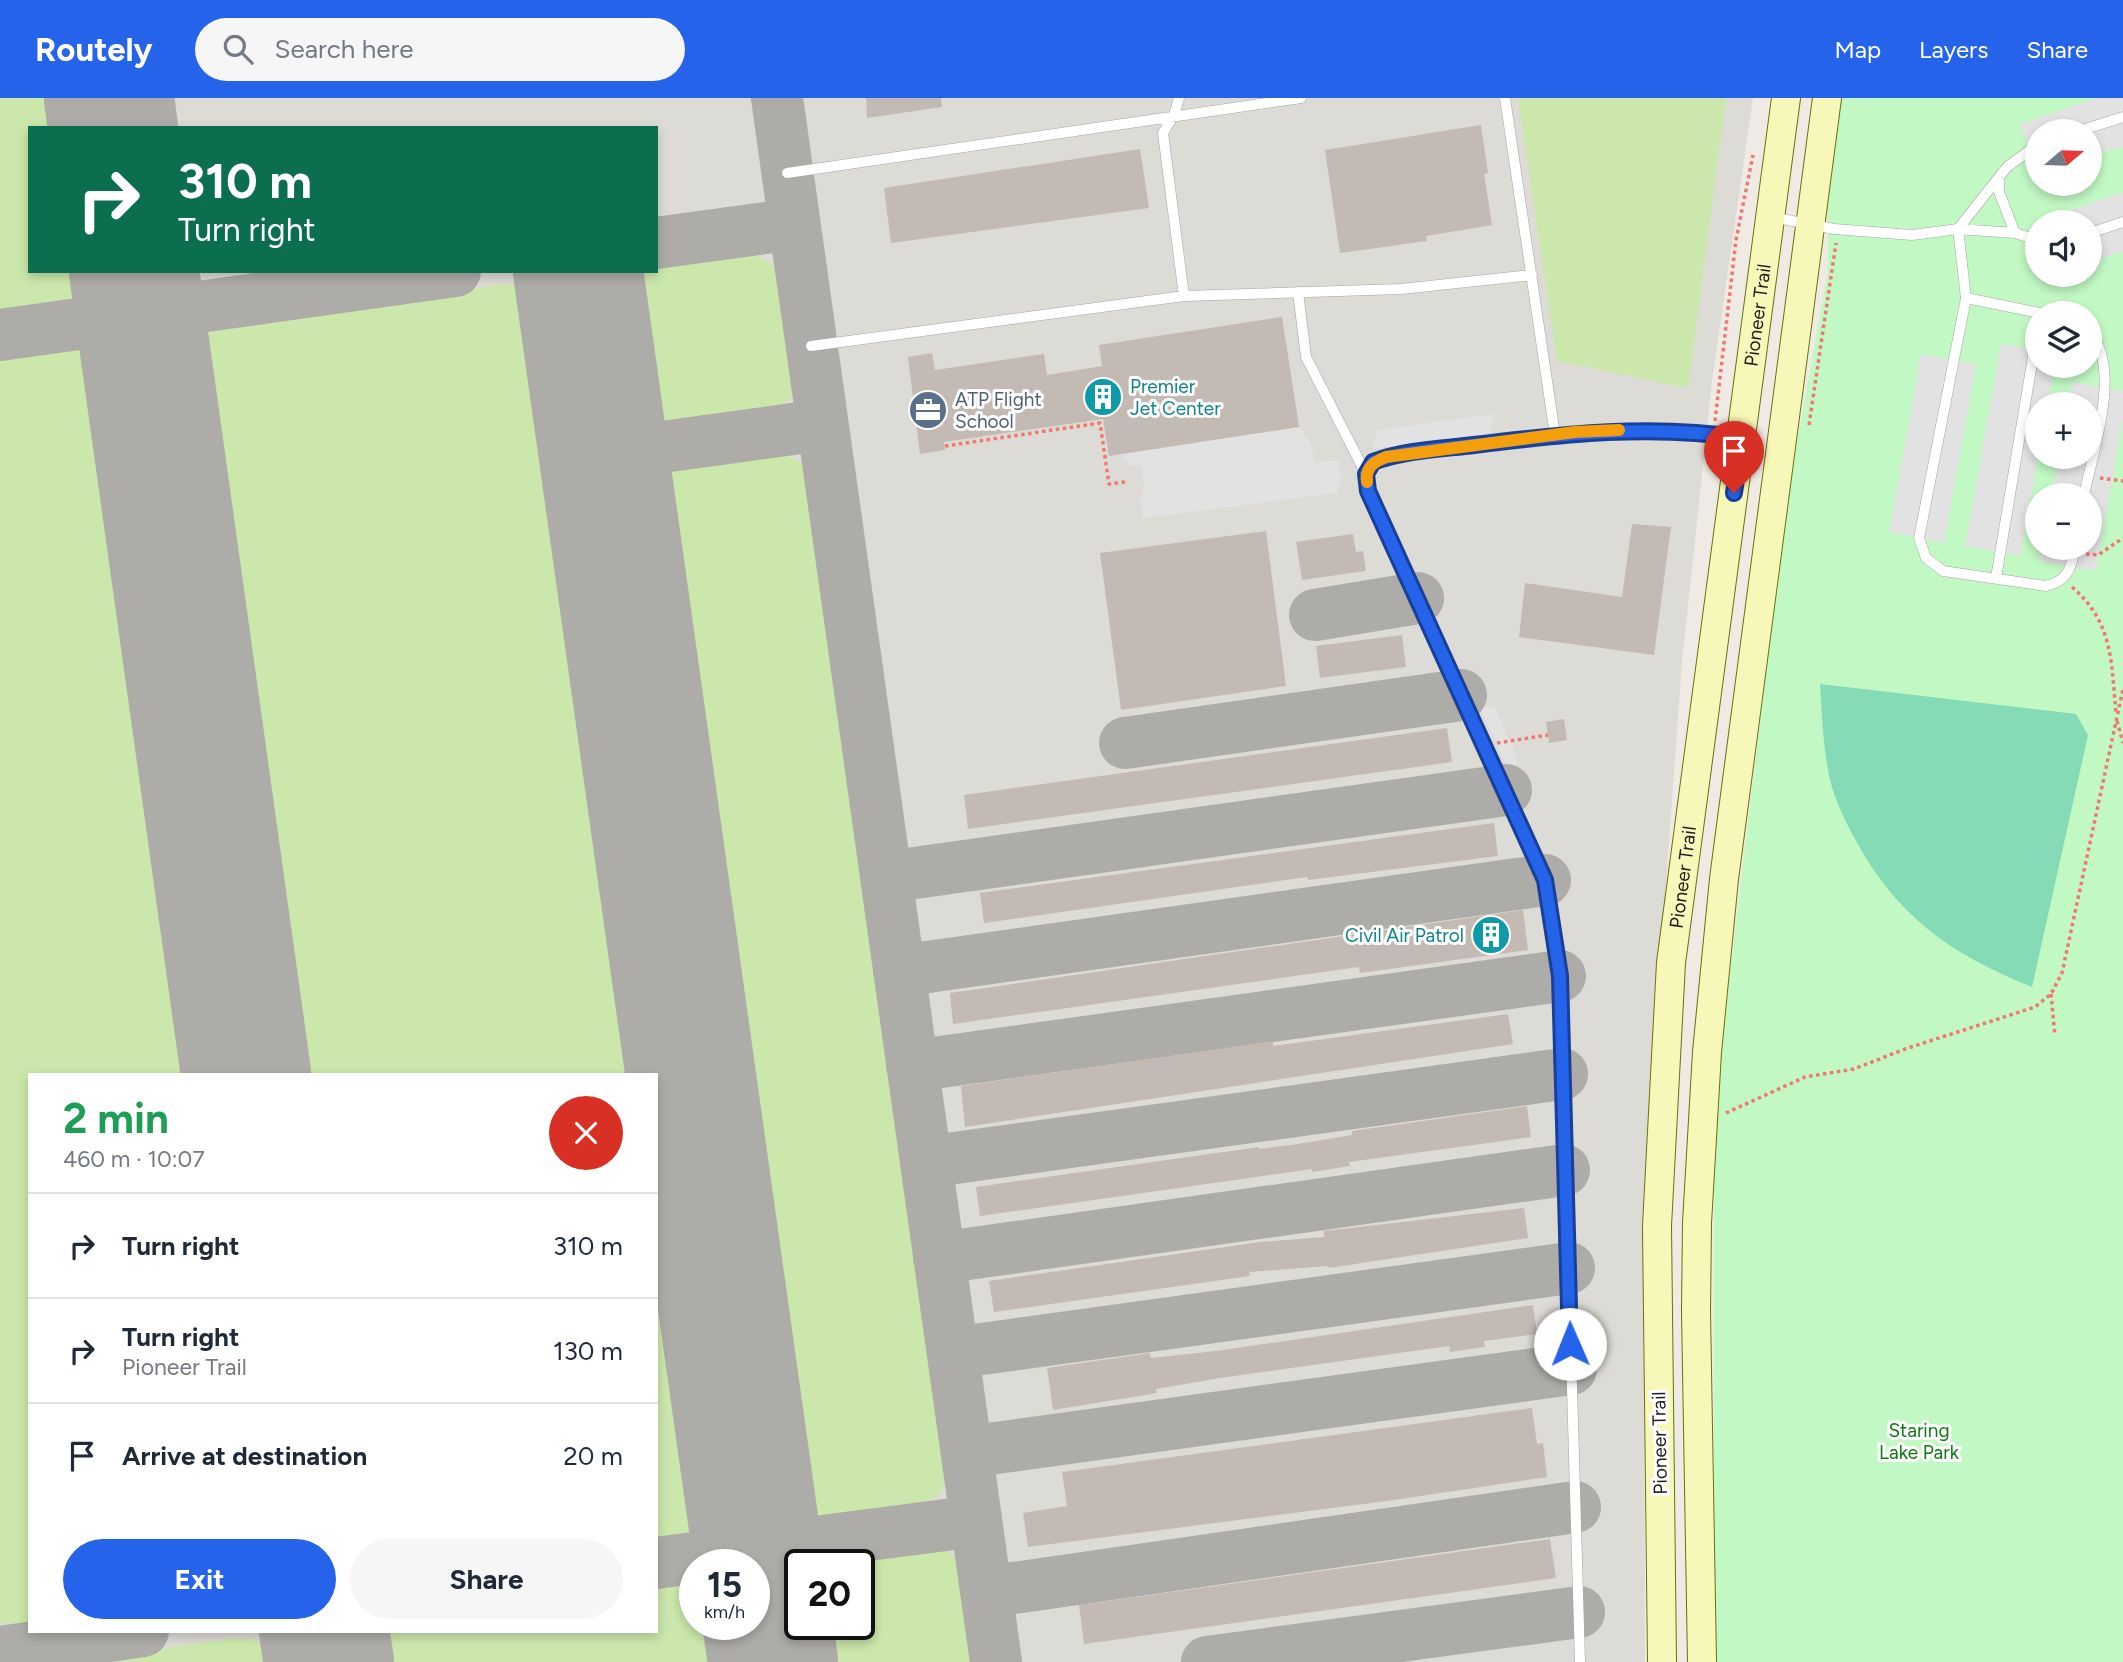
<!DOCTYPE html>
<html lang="en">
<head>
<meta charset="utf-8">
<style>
	:root { --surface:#fff; --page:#f6f6f7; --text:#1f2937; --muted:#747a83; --line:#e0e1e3; --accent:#2563eb }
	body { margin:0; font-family:Figtree,sans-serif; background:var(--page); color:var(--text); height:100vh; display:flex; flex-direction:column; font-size:26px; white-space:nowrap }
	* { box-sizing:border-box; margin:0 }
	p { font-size:23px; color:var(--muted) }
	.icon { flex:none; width:38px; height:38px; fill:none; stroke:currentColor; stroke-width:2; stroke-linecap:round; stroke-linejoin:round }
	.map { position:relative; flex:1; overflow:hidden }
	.panel { position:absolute; left:28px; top:975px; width:630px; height:560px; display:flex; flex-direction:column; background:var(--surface); border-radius:0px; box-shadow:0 4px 10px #0003 }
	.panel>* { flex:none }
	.hud { position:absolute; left:28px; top:28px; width:630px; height:147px; border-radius:0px; box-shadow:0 4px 10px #0003; background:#0b6e4f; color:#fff; overflow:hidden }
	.needle { width:46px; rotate:71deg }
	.controls { position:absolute; left:2025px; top:21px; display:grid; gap:14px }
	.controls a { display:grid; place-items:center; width:77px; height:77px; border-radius:50%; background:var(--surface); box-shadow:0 4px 10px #0003; font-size:35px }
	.speed { position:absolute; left:679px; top:1451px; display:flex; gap:14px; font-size:35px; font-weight:700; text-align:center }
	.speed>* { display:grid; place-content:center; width:91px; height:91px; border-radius:50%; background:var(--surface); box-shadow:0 4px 10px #0003; line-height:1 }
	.speed small { font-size:18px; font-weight:400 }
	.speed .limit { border:4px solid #111; border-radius:10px; background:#fff; color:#111 }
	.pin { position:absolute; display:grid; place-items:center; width:60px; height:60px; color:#fff; margin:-72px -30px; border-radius:50% 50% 50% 0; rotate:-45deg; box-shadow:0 0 7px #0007 }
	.pin .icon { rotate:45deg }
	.me { position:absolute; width:77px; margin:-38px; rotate:359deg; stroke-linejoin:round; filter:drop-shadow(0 0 5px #0008) }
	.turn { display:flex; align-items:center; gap:24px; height:147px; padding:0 35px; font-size:32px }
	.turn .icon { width:91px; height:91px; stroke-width:2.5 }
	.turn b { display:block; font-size:49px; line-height:60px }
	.round { display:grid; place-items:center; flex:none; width:74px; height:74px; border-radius:37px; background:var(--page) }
	.overview { display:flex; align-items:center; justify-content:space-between; height:119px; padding:0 35px }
	h1 { font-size:42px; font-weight:700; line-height:52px; color:#1e9e55 }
	.button { display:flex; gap:14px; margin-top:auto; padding:14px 35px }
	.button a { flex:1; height:80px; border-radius:42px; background:var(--accent); color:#fff; font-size:28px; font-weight:700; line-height:80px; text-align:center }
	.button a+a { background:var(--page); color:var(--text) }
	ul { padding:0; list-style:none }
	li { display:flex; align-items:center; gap:21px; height:105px; padding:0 35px; border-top:2px solid var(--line) }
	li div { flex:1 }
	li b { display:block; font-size:26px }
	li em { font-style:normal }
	header { display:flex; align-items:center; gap:42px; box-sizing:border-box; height:98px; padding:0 35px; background:var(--accent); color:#fff }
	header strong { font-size:33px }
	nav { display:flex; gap:38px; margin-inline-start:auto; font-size:24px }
	.search { width:490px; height:63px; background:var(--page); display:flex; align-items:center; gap:18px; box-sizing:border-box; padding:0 24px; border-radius:38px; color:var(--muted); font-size:26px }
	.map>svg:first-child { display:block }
	.airport { fill:#dddbd5; fill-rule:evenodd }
	.grass { fill:#cbe7ab }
	.park { fill:#c2f8c4; fill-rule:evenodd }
	.pitch { fill:#84dbb6 }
	.parking { fill:#e2e2e2 }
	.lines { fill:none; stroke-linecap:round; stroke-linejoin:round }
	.taxiway { stroke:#aeaca8; stroke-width:52 }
	.runway { stroke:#aeaca8; stroke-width:130 }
	.building { fill:#c3bab4 }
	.lane-casing { stroke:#a5a5a5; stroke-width:11 }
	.secondary-casing { stroke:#6b7108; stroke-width:30 }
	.path { stroke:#f5766e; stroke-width:3.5; stroke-dasharray:3.5 3.5; stroke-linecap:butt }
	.lane { stroke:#fff; stroke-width:10 }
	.secondary { stroke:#f7f7b9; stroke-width:28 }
	.route-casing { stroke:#184099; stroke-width:18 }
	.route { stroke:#2563eb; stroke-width:12 }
	.slow { stroke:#f59e0b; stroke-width:12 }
	.labels { text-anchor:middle; stroke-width:6; stroke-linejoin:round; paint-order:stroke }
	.street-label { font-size:19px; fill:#1e1e1e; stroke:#fff }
	.culture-label { font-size:19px; fill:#0d838f; stroke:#fff; text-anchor:start }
	.service-label { font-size:19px; fill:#4e5e75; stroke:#fff; text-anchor:start }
	.park-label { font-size:19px; fill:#0f7913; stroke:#fff }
</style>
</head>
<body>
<header>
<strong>Routely</strong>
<div class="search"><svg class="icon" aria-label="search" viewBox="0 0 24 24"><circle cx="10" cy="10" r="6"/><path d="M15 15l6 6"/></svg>Search here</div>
<nav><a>Map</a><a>Layers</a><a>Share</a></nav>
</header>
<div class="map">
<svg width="2123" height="1564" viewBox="0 0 2123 1564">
	<rect width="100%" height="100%" fill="#efebe4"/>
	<!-- airport -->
	<path class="airport" d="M0,0H1753L1712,283L1682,564L1643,1104L1645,1564H0ZM30,30H656V173H30ZM30,976H656V1533H30ZM695,1466H754V1526H695ZM800,1466H859V1526H800Z"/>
	<!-- grass -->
	<path class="grass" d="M0,0H66L70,30H30V173H89C82,217 35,215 0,220Z
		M1518,0H1726L1688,290L1557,263Z
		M750,153L777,169L787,189L798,268L792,298L772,316L673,330L648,321L632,298L620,207L624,187L635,173H656V165Z
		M505,186C530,188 540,198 554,218L717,1399C712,1436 689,1441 656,1445V976H292L193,264L210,234L230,225Z
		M57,249C82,250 92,259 105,279L203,976H30V1533L16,1531L0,1523V257Z
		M769,354C792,356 804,363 815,384L951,1360L949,1380L939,1396L923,1407L813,1419L798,1411L785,1393L647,406C662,353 724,360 769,354Z
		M928,1444L957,1459L967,1478L979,1564H810L804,1526H859V1466L816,1465L828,1458Z
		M686,1478L695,1479V1526H735L741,1564H374L373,1557L386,1533H656V1482Z
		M236,1540C256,1541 273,1545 282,1564H68Z"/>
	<!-- park -->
	<path class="park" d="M1841,0H2123V1564H1714V1013L1785,410L1828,173L1827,93ZM2037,33H2090V86H2037ZM2037,124H2090V177H2037ZM2037,215H2090V268H2037ZM2037,306H2090V359H2037ZM2037,397H2090V450H2037Z"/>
	<!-- pitch -->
	<path class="pitch" d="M1820,586L2076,616L2088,637L2032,889C1952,857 1896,818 1855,741C1845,723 1835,702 1830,682C1823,650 1822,618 1820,586Z"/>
	<!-- parking -->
	<path class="parking" d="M2097,0H2123V48L2090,59V33H2037V76L2020,26Z
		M2123,94V153L2090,164V124H2053L2051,119Z
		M2001,246L2037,252V268H2054L2048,306H2037L2038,359L2020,458L1965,448Z
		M1921,256L1976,266L1944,445L1889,434Z
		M2072,284L2123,293V320L2096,473L2040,463L2042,450H2090V397H2052L2059,359H2090V306H2068Z
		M1494,316L1489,336L1371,351L1378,332Z
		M1299,329L1311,346L1315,365L1338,362L1341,380L1337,395L1143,420L1140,401L1145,389L1141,368H1130L1121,356Z
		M1478,606L1495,610L1518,662L1512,679Z"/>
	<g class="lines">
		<!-- taxiway -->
		<path class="taxiway" d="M777,0L996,1564
			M656,145L794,126
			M0,237L455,173
			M604,357L822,327
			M1315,517L1418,500
			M1125,645L1461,597
			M886,779L1506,692
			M899,873L1545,782
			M912,968L1560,878
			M926,1064L1562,976
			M939,1160L1564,1072
			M953,1255L1569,1170
			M967,1354L1571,1271
			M656,1465L976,1423
			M986,1494L1575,1409
			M0,1554L143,1533
			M1207,1564L1579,1514"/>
		<!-- runway -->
		<path class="runway" d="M109,0L113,30
			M134,173L246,976
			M578,173L773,1564
			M324,1533L329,1564"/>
	</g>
	<!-- building -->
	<path class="building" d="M866,0H941L942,9L867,20Z
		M1481,27L1488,75L1484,76L1492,127L1426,138L1427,143L1340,155L1325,52Z
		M1140,51L1149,110L891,145L884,90Z
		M1282,219L1299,329L1109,358L1103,321L944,344L945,352L920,356L908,259L932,255L935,272L1044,256L1047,277L1102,268L1099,247Z
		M1632,426L1671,429L1654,557L1519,539L1525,485L1622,499Z
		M1266,433L1286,588L1121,612L1100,455Z
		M1353,436L1356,454L1363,453L1366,473L1302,482L1296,444Z
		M1402,537L1406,569L1320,580L1316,548Z
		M1564,621L1567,642L1549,645L1546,624Z
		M1447,630L1452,664L968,731L964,697Z
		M1494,725L1498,758L1308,782L1307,779L984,825L980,795Z
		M1523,812L1528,852L1360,875L1359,869L953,926L950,895Z
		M1508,916L1513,946L965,1029L961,988L1273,943V948Z
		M1527,1008L1531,1039L1349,1064L1350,1068L1312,1074V1071L980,1118L976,1089L1259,1049V1051L1298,1046L1352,1037V1033Z
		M1524,1110L1528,1140L1329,1170L1328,1168L1249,1174L1250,1178L994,1214L989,1183L1260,1144L1324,1139V1133Z
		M1533,1207L1537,1236L1484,1243L1485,1249L1450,1254L1449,1248L1220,1280L1156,1291L1157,1295L1053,1312L1047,1270L1150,1255L1151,1260L1216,1253Z
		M1532,1310L1537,1346L1543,1345L1547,1379L1387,1403L1028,1449L1023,1415L1067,1408L1062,1374Z
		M1550,1441L1556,1480L1084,1546L1079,1507Z"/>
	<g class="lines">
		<defs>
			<path id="lane" d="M1179,0L1174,17L1163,35L1184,198
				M1505,0L1555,337
				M2079,33L2123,19
				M2037,47L2007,69L1958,131L1966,200L1919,440L1926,460L1943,473L2046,488C2068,483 2071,470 2075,450
				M787,75L1301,0
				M1999,82V94L2015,135
				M1772,119L1834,131L1912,137L1958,131L2015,135L2037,142
				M2090,135L2123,124
				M1298,194L1306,259L1366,376L1368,393L1545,782L1560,878L1580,1564
				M1966,200L2040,215
				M811,248L1184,198L1401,191L1532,177
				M1366,376L1373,364L1386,359C1501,341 1621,321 1737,339
				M2084,397C2093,353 2122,271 2090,234
				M1996,480L2037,235"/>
			<g id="secondary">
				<path id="s1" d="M1662,1564L1657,1128L1671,865L1786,0"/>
				<path d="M1702,1564L1696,1213L1697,1125L1707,954L1724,781L1827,0"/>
			</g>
		</defs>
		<!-- lane casing -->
		<use href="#lane" class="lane-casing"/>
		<!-- secondary casing -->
		<use href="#secondary" class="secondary-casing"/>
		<!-- path -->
		<path class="path" d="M1715,323L1736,142L1753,57
			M1809,327L1836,145
			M945,348L1100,325L1109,386L1125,384
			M2100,380L2123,383
			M2086,456L2098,457L2123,440
			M2072,489C2114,525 2111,565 2116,615
			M2117,623L2123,645
			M1497,645L1548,637
			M2051,896L2055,938
			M1726,1015L1805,979L1854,971L1905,951L2035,909L2051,896L2062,875L2123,591"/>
		<!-- lane -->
		<use href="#lane" class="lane"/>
		<!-- secondary -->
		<use href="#secondary" class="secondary"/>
	</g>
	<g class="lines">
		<defs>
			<path id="route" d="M1570,1246L1560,878L1545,782L1368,393L1366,376L1373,364C1405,352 1441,351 1474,347C1564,336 1651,326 1742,340L1734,395"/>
		</defs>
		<!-- route casing -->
		<use href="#route" class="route-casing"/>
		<!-- route -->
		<use href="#route" class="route"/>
		<!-- slow -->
		<path class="slow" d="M1367,384C1365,369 1374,364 1386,359L1575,334L1619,332"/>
	</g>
	<!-- icons -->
	<defs>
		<symbol id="building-disc" viewBox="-11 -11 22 22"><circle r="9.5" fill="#0f9aa8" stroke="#fff"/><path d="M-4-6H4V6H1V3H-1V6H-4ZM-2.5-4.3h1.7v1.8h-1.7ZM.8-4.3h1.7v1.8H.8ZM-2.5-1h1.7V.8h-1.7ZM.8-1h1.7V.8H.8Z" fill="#fff"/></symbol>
		<symbol id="office-disc" viewBox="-11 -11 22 22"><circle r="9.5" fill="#5c6f8a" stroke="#fff"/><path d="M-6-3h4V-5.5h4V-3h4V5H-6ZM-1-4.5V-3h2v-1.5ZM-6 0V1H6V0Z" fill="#fff"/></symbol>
	</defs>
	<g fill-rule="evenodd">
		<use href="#building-disc" x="1081" y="277" width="44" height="44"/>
		<use href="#office-disc" x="906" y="290" width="44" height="44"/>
		<use href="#building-disc" x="1469" y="815" width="44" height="44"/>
	</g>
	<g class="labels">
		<!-- street labels -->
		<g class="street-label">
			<text dy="7" stroke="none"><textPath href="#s1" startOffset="1353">Pioneer Trail</textPath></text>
			<text dy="7" stroke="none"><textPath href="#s1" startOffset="786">Pioneer Trail</textPath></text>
			<text transform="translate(1659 1345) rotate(-91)" y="7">Pioneer Trail</text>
		</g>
		<!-- culture labels -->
		<g class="culture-label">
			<text x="1130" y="295">Premier<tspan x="1130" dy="22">Jet Center</tspan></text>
			<text x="1464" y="844" text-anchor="end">Civil Air Patrol</text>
		</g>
		<!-- service labels -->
		<g class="service-label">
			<text x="955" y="308">ATP Flight<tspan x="955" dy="22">School</tspan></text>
		</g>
		<!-- park labels -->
		<g class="park-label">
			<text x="1919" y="1339">Staring<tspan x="1919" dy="22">Lake Park</tspan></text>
		</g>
	</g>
</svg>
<div class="controls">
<a><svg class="needle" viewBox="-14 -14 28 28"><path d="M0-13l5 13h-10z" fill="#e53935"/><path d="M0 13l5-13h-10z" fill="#747a83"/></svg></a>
<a><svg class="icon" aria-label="sound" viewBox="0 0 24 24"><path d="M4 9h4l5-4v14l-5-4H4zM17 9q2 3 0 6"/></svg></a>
<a><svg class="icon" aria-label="layers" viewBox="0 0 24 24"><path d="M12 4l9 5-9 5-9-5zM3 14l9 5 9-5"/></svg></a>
<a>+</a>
<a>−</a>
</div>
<div class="speed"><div>15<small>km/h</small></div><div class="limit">20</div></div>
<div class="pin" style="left:1734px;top:395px;background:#d93025"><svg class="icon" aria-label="arrive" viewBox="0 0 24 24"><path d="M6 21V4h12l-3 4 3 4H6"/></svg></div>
<svg class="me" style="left:1570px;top:1246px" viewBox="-20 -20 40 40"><circle r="19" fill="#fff"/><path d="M0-13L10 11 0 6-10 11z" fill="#2563eb"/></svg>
<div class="hud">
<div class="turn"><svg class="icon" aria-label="right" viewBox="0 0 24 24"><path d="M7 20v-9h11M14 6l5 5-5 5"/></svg><div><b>310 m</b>Turn right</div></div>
</div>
<section class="panel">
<div class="overview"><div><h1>2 min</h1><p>460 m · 10:07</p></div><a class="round" style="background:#d93025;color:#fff"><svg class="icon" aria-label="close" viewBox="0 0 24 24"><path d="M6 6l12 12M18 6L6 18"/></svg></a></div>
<ul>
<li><svg class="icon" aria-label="right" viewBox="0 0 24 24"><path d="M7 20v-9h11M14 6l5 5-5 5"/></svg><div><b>Turn right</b></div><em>310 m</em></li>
<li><svg class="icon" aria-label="right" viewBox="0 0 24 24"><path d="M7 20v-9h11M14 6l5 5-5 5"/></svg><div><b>Turn right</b><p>Pioneer Trail</p></div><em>130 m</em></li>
<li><svg class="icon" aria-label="arrive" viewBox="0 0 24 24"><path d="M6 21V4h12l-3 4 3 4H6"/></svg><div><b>Arrive at destination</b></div><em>20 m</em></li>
</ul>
<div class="button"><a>Exit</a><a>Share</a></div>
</section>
</div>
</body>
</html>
